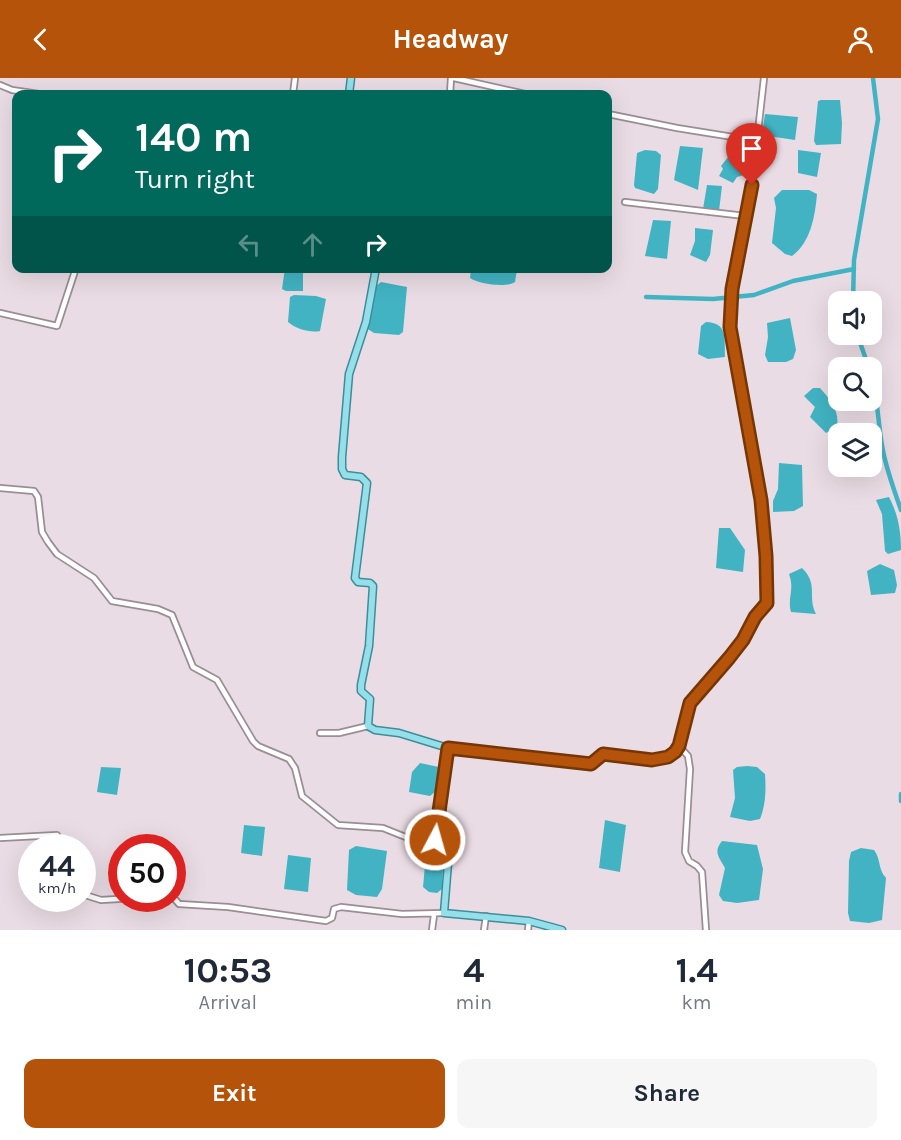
<!DOCTYPE html>
<html lang="en">
<head>
<meta charset="utf-8">
<style>
	:root { --surface:#fff; --page:#f6f6f7; --text:#1f2937; --muted:#747a83; --accent:#b45309 }
	body { margin:0; font-family:Karla,sans-serif; background:var(--page); color:var(--text); height:100vh; display:flex; flex-direction:column; font-size:22px; white-space:nowrap }
	* { box-sizing:border-box; margin:0 }
	p { font-size:20px; color:var(--muted) }
	.icon { flex:none; width:33px; height:33px; fill:none; stroke:currentColor; stroke-width:2; stroke-linecap:round; stroke-linejoin:round }
	.map { position:relative; height:852px; overflow:hidden }
	.sheet { display:flex; flex-direction:column; background:var(--surface); flex:1 }
	.sheet>* { flex:none }
	.guide { position:absolute; left:12px; top:12px; width:600px; height:183px; border-radius:12px; box-shadow:0 6px 24px #0002; background:#00695c; color:#fff; overflow:hidden }
	.buttons { position:absolute; left:828px; top:213px; display:grid; gap:12px }
	.buttons a { display:grid; place-items:center; width:54px; height:54px; border-radius:12px; background:var(--surface); box-shadow:0 6px 24px #0002; font-size:30px }
	.speed { position:absolute; left:18px; top:756px; display:flex; gap:12px; font-size:30px; font-weight:700; text-align:center }
	.speed>* { display:grid; place-content:center; width:78px; height:78px; border-radius:50%; background:var(--surface); box-shadow:0 6px 24px #0002; line-height:1 }
	.speed small { font-size:15px; font-weight:400 }
	.speed .limit { border:9px solid #d22; background:#fff; color:#111 }
	.pin { position:absolute; display:grid; place-items:center; width:51px; height:51px; color:#fff; margin:-62px -26px; border-radius:50% 50% 50% 0; rotate:-45deg; box-shadow:0 0 6px #0007 }
	.pin .icon { rotate:45deg }
	.me { position:absolute; width:66px; margin:-33px; rotate:6deg; stroke-linejoin:round; filter:drop-shadow(0 0 4px #0008) }
	.turn { display:flex; align-items:center; gap:21px; height:126px; padding:0 24px; font-size:27px }
	.turn .icon { width:78px; height:78px; stroke-width:2.5 }
	.turn b { display:block; font-size:42px; line-height:51px }
	.lanes { display:flex; align-items:center; height:57px; padding:0 24px; background:#0003; justify-content:center; gap:30px; direction:ltr }
	.lanes .off { opacity:.35 }
	.eta { display:flex; justify-content:space-evenly; align-items:center; height:102px; text-align:center }
	.eta b { font-size:36px; font-weight:700; line-height:42px }
	.cta { display:flex; gap:12px; margin-top:auto; padding:12px 24px }
	.cta a { flex:1; height:69px; border-radius:12px; background:var(--accent); color:#fff; font-size:24px; font-weight:700; line-height:69px; text-align:center }
	.cta a+a { background:var(--page); color:var(--text) }
	header { display:flex; justify-content:space-between; align-items:center; height:78px; padding:0 24px; background:var(--accent); color:#fff; font-size:27px; font-weight:700 }
	.map>svg:first-child { display:block }
	.water { fill:#42b3c3 }
	.lines { fill:none; stroke-linecap:round; stroke-linejoin:round }
	.canal { stroke:#42b3c3; stroke-width:4.5 }
	.minor-casing { stroke:#9a8d94; stroke-width:8 }
	.major-casing { stroke:#3e8d9a; stroke-width:9 }
	.minor { stroke:#fff; stroke-width:4.5 }
	.major { stroke:#94dfe9; stroke-width:6 }
	.route-casing { stroke:#753606; stroke-width:15 }
	.route { stroke:#b45309; stroke-width:10 }
</style>
</head>
<body>
<header><svg class="icon" aria-label="back" viewBox="0 0 24 24"><path d="M15 5l-7 7 7 7"/></svg>Headway<svg class="icon" aria-label="person" viewBox="0 0 24 24"><circle cx="12" cy="8" r="4"/><path d="M4 21q1-7 8-7t8 7"/></svg></header>
<div class="map">
<svg width="901" height="852" viewBox="0 0 901 852">
	<rect width="100%" height="100%" fill="#eadce4"/>
	<!-- water -->
	<path class="water" d="M821,22H840L842,45L841,66L816,67L814,63L818,23Z
		M765,36L798,39L795,62L762,57Z
		M680,68L703,70L698,112L674,102Z
		M645,72L656,73L661,77L658,111L654,116L635,110L634,107L637,75Z
		M798,72L821,75L817,99L798,95Z
		M732,74L745,77L744,97L737,99L733,105L719,98L723,91L721,88Z
		M707,107L722,108L719,133L703,131Z
		M782,112H809L817,116C815,138 811,164 792,178L785,176L772,165L776,130L774,120Z
		M653,142L671,143L667,181L645,178Z
		M695,150L713,152L710,177L706,184L690,177L695,163Z
		M285,190L303,192V213H286L282,211Z
		M471,191H517L515,204C506,210 479,206 470,200Z
		M381,204L407,209L403,254L399,257L374,255L366,250L375,209Z
		M294,217L316,218L326,221L320,253C310,255 296,251 288,244L290,219Z
		M790,240L796,272L793,281L786,284H768L765,277L768,259L767,245Z
		M706,244C729,245 724,262 725,279L708,281L698,276L701,248Z
		M813,310H820C829,320 840,333 837,348L826,355L810,339L815,329L804,318Z
		M779,385L802,387L803,428L794,433L773,434V423L778,411Z
		M889,419C898,436 901,453 901,472L888,476L885,473L882,436L876,422Z
		M719,450H730L745,472L743,494L716,490Z
		M880,486L894,492L897,507L895,515L871,517L867,493Z
		M802,490C819,507 807,518 816,536L791,534C787,519 795,512 789,496Z
		M420,685L439,689L435,714L430,718L409,714L412,694Z
		M747,688L757,689L765,696C766,711 766,726 760,741L750,743L730,739L735,720L733,692L737,689Z
		M101,689L121,690L117,717L97,714Z
		M605,742L626,747L620,794L599,790Z
		M244,747L265,749L262,778L241,775Z
		M722,763L757,767L763,791L759,822L737,825L723,823L719,817L725,790C719,779 713,774 722,763Z
		M356,768L387,773L382,811L377,819L356,817L347,812L349,772Z
		M861,770L874,772C881,781 878,792 886,800L882,842L869,845L850,843L848,835L849,783L851,774Z
		M288,777L311,780L308,814L284,811Z
		M432,785L443,787L442,811L437,815L429,814L423,809L425,787Z"/>
	<g class="lines">
		<!-- canal -->
		<path class="canal" d="M646,219L713,221L754,217L793,203L854,191
			M853,224L854,182L878,41L873,0
			M857,256L869,290
			M872,298C878,323 878,347 883,373C887,393 894,412 901,432
			M901,716V723"/>
		<defs>
			<path id="minor" d="M454,0L525,16
				M0,7L12,12L39,16
				M293,16L295,0
				M450,16L451,0
				M608,36L677,50L758,63
				M625,124L745,138
				M0,235L57,248L76,190
				M0,410L34,413L38,419L42,454L48,464L57,476L94,500L112,523L158,531L172,537L193,589L217,602L253,663L258,668L289,681L295,690L302,718L338,747L383,750L408,760L435,762
				M320,655H339L368,648
				M448,670L591,686L603,676C627,679 663,691 679,668
				M0,760L57,757L62,770
				M82,816L101,822L135,820
				M172,818L179,826L228,829L326,843L332,840L334,831L341,829L402,836L444,835
				M432,852L434,837
				M484,852L486,838
				M528,852L529,843
				M706,852L702,794L697,788L689,783L685,774L690,691L688,678L679,668L690,625L743,562L755,539L766,528L768,521L761,422L731,249L732,211L752,107L764,0"/>
			<path id="major" d="M349,16L351,0
				M376,190L366,244L349,296L342,379V391L345,397L361,399L367,405L355,500L358,504L370,505L373,508L369,568L361,607V613L370,621L368,648L375,652L399,655L448,670L435,762L446,767L449,773L444,835L529,843L562,852"/>
		</defs>
		<!-- minor casing -->
		<use href="#minor" class="minor-casing"/>
		<!-- major casing -->
		<use href="#major" class="major-casing"/>
		<!-- minor -->
		<use href="#minor" class="minor"/>
		<!-- major -->
		<use href="#major" class="major"/>
	</g>
	<g class="lines">
		<defs>
			<path id="route" d="M435,762L448,670L591,686L603,676L652,682L668,679L675,674L679,668L690,625L729,580L743,562L755,539L767,525L766,478L761,422L730,249L732,211L752,107"/>
		</defs>
		<!-- route casing -->
		<use href="#route" class="route-casing"/>
		<!-- route -->
		<use href="#route" class="route"/>
	</g>
</svg>
<div class="buttons">
<a><svg class="icon" aria-label="sound" viewBox="0 0 24 24"><path d="M4 9h4l5-4v14l-5-4H4zM17 9q2 3 0 6"/></svg></a>
<a><svg class="icon" aria-label="search" viewBox="0 0 24 24"><circle cx="10" cy="10" r="6"/><path d="M15 15l6 6"/></svg></a>
<a><svg class="icon" aria-label="layers" viewBox="0 0 24 24"><path d="M12 4l9 5-9 5-9-5zM3 14l9 5 9-5"/></svg></a>
</div>
<div class="speed"><div>44<small>km/h</small></div><div class="limit">50</div></div>
<div class="pin" style="left:752px;top:107px;background:#d93025"><svg class="icon" aria-label="arrive" viewBox="0 0 24 24"><path d="M6 21V4h12l-3 4 3 4H6"/></svg></div>
<svg class="me" style="left:435px;top:762px" viewBox="-20 -20 40 40"><circle r="17" fill="#b45309" stroke="#fff" stroke-width="3"/><path d="M0-11L8 9 0 5-8 9z" fill="#fff"/></svg>
<div class="guide">
<div class="turn"><svg class="icon" aria-label="right" viewBox="0 0 24 24"><path d="M7 20v-9h11M14 6l5 5-5 5"/></svg><div><b>140 m</b>Turn right</div></div>
<div class="lanes"><svg class="icon off" aria-label="left" viewBox="0 0 24 24"><path d="M17 20v-9H6M10 6l-5 5 5 5"/></svg><svg class="icon off" aria-label="ahead" viewBox="0 0 24 24"><path d="M12 20V5M6 11l6-6 6 6"/></svg><svg class="icon" aria-label="right" viewBox="0 0 24 24"><path d="M7 20v-9h11M14 6l5 5-5 5"/></svg></div>
</div>
</div>
<section class="sheet">
<div class="eta">
<div><b>10:53</b><p>Arrival</p></div>
<div><b>4</b><p>min</p></div>
<div><b>1.4</b><p>km</p></div>
</div>
<div class="cta"><a>Exit</a><a>Share</a></div>
</section>
</body>
</html>
